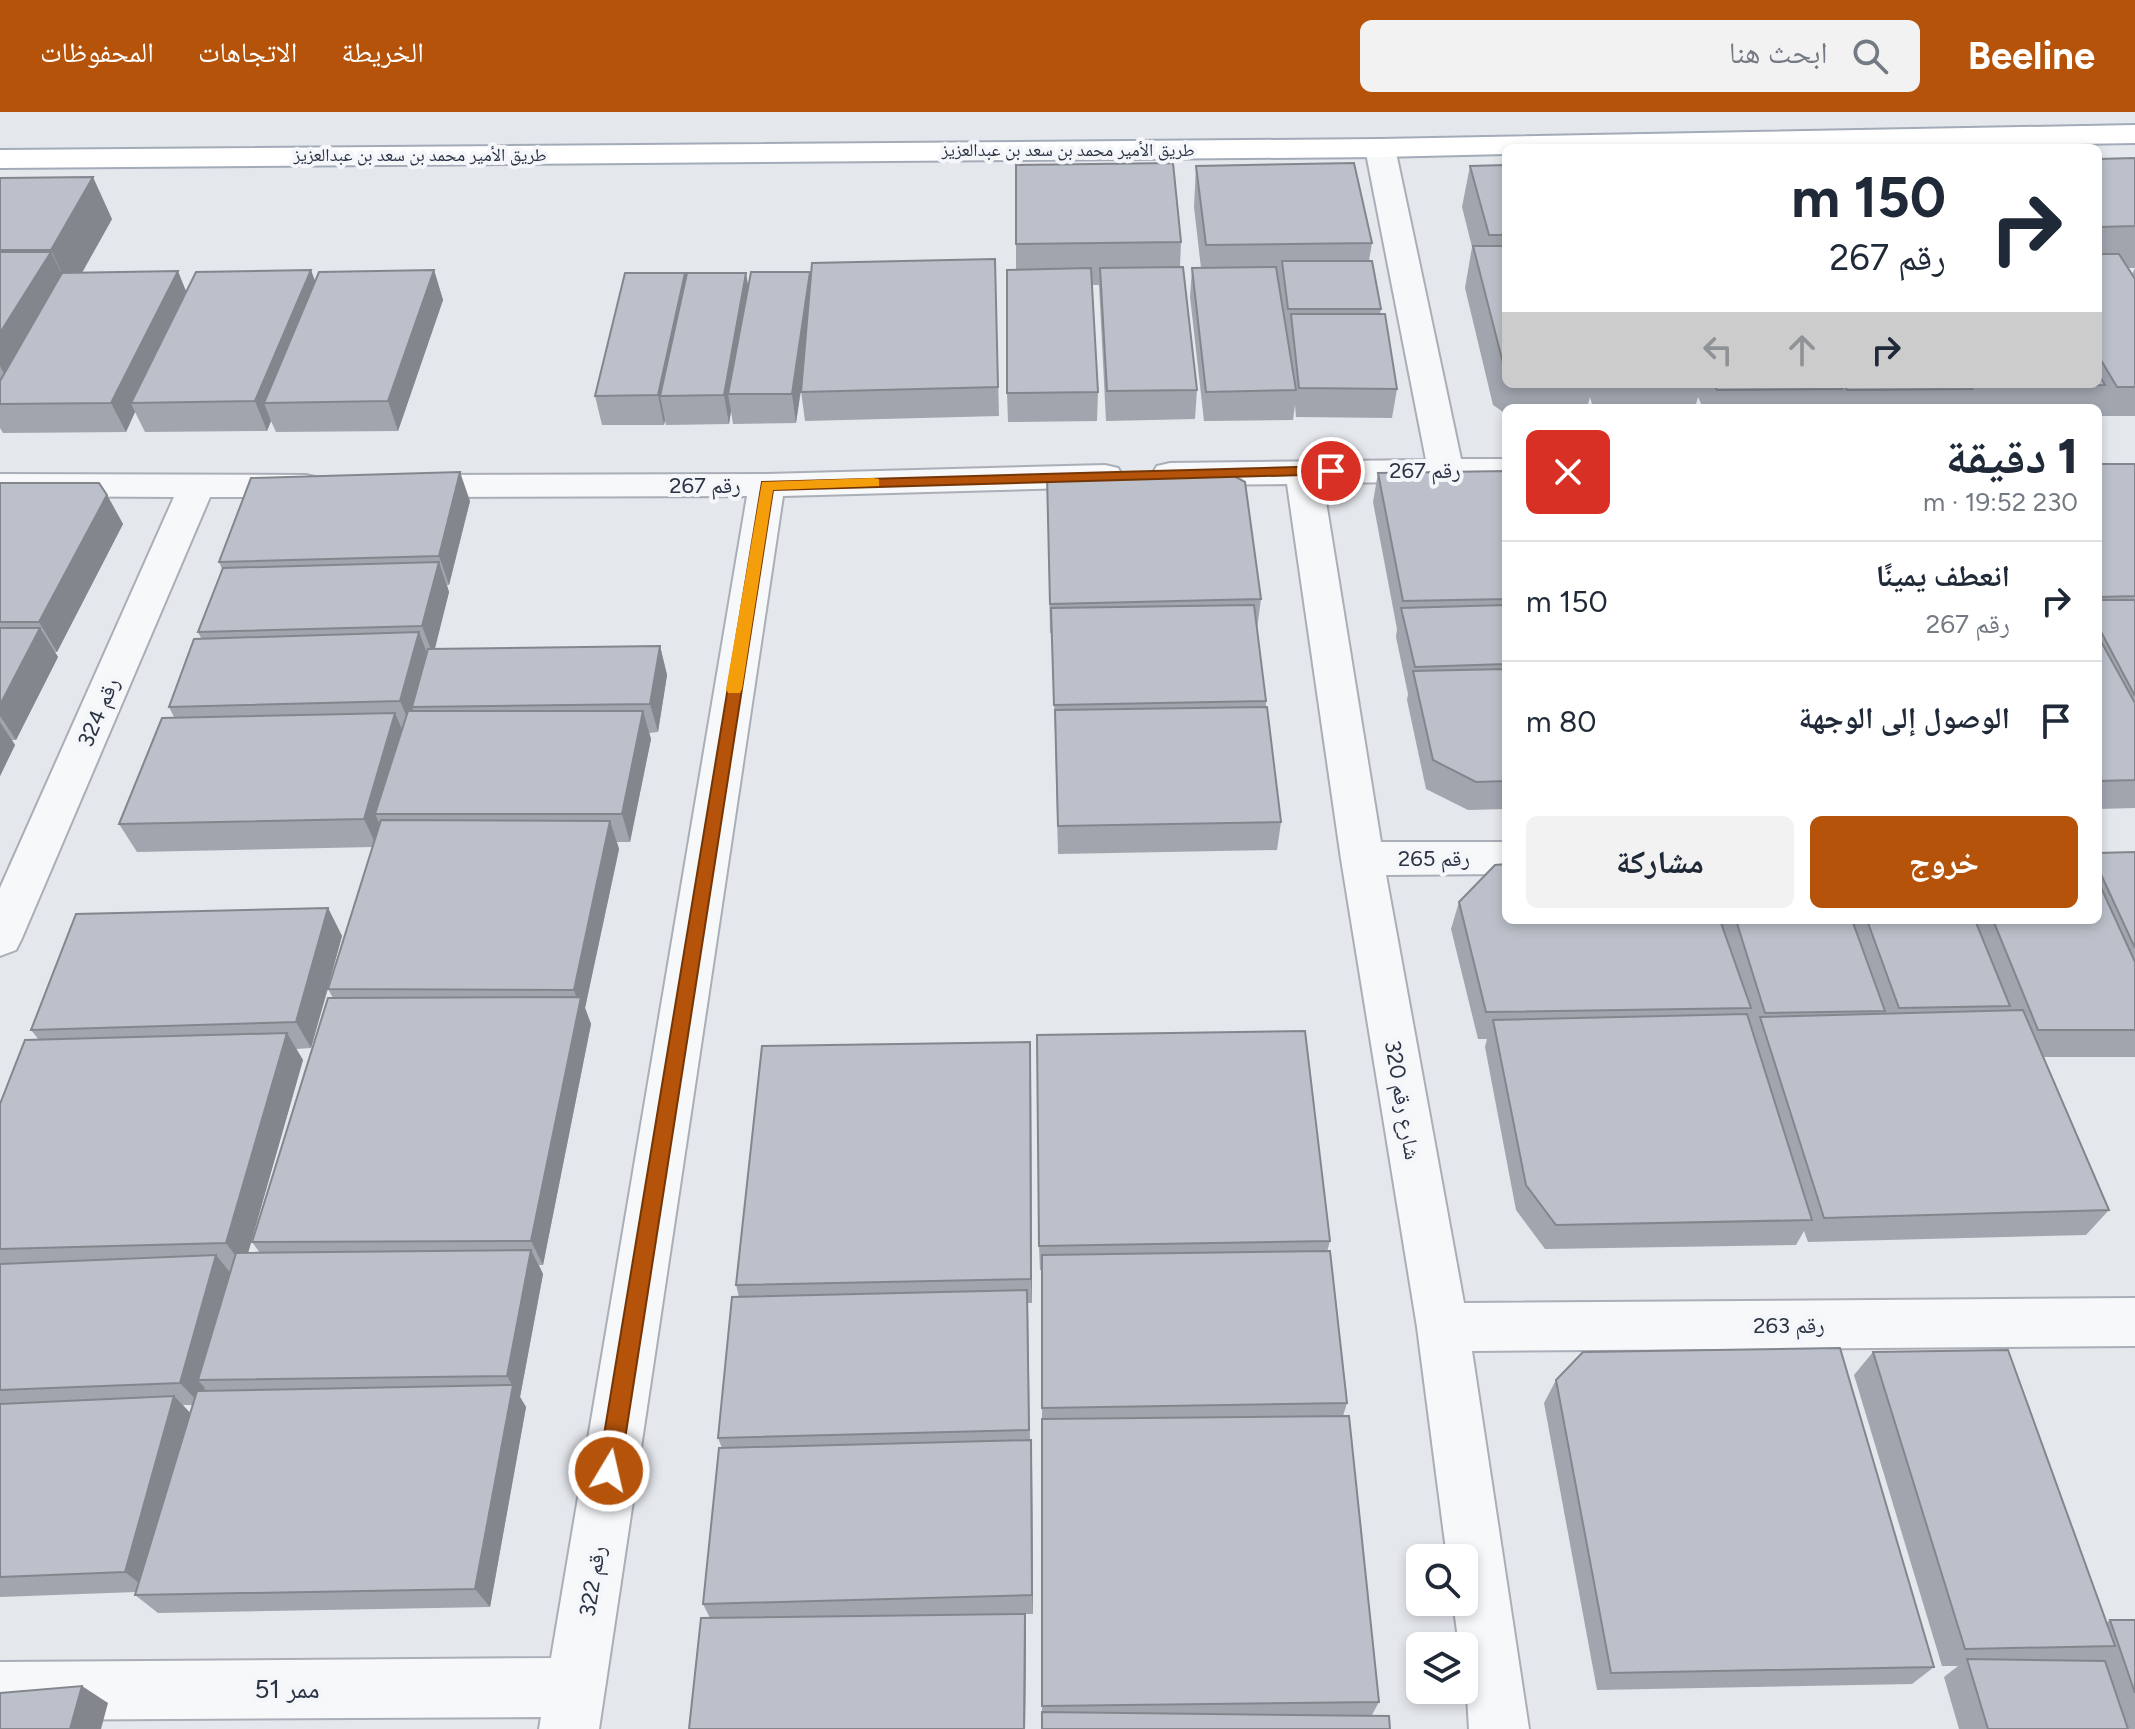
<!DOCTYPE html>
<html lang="ar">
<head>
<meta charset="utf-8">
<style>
	:root { --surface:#fff; --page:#f2f2f3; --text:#1f2937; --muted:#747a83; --line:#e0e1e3; --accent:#b45309 }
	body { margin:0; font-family:Figtree,"Noto Naskh Arabic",sans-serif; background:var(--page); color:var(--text); direction:rtl; height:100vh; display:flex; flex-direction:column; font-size:30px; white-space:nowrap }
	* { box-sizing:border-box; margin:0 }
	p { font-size:26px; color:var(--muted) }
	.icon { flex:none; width:44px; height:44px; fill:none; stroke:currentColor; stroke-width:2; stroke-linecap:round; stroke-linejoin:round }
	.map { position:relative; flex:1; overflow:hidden; direction:ltr }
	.panel { position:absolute; left:1502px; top:292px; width:600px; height:520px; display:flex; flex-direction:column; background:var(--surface); border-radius:12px; box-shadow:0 4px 12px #0003; direction:rtl }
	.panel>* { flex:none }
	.top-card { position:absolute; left:1502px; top:32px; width:600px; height:244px; border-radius:12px; box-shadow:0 4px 12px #0003; direction:rtl; background:#fff; color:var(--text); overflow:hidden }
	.controls { position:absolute; left:1406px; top:1432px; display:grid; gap:16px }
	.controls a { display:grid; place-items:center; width:72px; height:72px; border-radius:12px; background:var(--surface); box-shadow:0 4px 12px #0003; font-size:40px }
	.pin { position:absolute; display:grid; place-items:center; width:68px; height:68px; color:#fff; margin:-34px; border:4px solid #fff; border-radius:50%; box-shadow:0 2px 8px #0007 }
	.me { position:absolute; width:88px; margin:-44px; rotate:9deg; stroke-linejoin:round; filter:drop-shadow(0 0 6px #0008) }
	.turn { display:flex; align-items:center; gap:28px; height:168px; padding:0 24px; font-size:36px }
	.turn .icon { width:104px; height:104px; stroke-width:2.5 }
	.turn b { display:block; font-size:56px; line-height:68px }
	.lanes { display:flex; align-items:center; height:76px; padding:0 24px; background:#0003; justify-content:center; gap:40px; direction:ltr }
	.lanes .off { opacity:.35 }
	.round { display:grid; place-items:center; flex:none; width:84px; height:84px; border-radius:12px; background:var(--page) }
	.overview { display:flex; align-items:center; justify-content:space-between; height:136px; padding:0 24px }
	h1 { font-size:48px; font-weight:800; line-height:60px }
	.button { display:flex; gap:16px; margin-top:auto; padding:16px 24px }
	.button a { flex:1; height:92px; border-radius:12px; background:var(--accent); color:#fff; font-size:32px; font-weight:800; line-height:92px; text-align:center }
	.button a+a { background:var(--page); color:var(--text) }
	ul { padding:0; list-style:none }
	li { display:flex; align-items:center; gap:24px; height:120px; padding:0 24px; border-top:2px solid var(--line) }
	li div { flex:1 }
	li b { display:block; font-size:30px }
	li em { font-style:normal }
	header { display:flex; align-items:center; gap:48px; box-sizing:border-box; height:112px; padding:0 40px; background:var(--accent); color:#fff }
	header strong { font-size:38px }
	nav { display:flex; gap:44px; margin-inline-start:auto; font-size:28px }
	.search { width:560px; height:72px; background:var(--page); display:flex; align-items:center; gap:20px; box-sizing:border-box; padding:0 28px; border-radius:12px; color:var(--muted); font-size:30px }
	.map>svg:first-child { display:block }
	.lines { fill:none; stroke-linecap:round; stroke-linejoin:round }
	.minor-casing { stroke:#a9aeb7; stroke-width:4 }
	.major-casing { stroke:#a3abb8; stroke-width:4 }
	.minor { fill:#f7f8fa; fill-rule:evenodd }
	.major { fill:#fff; fill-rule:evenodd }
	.wall { fill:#a1a5ae; fill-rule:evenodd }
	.shaded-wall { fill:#83868d }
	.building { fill:#bbc0ca; stroke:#83868d; stroke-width:2 }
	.route { fill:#b45309; stroke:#753606; stroke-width:2 }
	.slow { fill:#f59e0b }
	.labels { text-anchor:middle; stroke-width:8; stroke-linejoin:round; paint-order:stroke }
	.far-street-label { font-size:18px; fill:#2b3445; stroke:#f4f6f9 }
	.street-label { font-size:22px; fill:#2b3445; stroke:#f4f6f9 }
	.near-street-label { font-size:26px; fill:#2b3445; stroke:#f4f6f9 }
</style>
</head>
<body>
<header>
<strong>Beeline</strong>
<div class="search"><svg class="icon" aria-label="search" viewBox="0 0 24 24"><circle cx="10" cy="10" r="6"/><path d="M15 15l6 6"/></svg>ابحث هنا</div>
<nav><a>الخريطة</a><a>الاتجاهات</a><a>المحفوظات</a></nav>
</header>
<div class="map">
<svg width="2135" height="1617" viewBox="0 0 2135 1617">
	<rect width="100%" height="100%" fill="#e4e7ec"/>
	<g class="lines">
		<defs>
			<path id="minor" d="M1380,27L1390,30L1395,36L1461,347H1506V369L1323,371L1381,730H1506V762L1386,763L1464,1191L2135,1186V1234L1472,1239L1529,1617H1469L1464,1534H1459L1453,1490H1464V1446H1447L1417,1215L1341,747L1287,372L1170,373L1157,370L1152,362L1157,354L1170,351L1426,348L1365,36L1370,30Z
				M1105,353L1118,356L1123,364L1118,372L1105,375L783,384L599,1617H539L541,1605L0,1608V1550L551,1546L747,384L406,385L393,382L388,374L393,366L406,363L767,362Z
				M0,362L306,363L319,366L324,374L319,382L306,385H210L22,826L16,838L0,844V776L174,385L0,384Z"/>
			<path id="major" d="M2135,13V31L1851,36H1506V42L1380,45L0,56V38L1380,27Z"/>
		</defs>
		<!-- minor casing -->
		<use href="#minor" class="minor-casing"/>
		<!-- major casing -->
		<use href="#major" class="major-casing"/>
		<!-- minor -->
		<use href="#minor" class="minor"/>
		<!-- major -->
		<use href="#major" class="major"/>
	</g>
	<!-- wall -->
	<path class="wall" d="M2135,46V304H2101L2098,299V296H2096L2094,293L2093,296H1703L1698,285L1695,296H1593L1590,285L1587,296H1506V302L1493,293L1465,176L1472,135L1462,95L1470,54L1506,53V272H2098V47ZM2128,156H2135L2132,162Z
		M1196,54L1372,131L1369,149L1381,197L1380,202L1397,277L1392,306L1296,305L1295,293L1293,308L1204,309L1190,185L1192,156H1201L1194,95Z
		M0,66L112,107L82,161L186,180L434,158L443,188L398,319L276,320L271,309L267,319L145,320L135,300L126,320L3,321L0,316Z
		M1181,130L1180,155L1197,278L1195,307L1106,309L1099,173H1092L1098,280L1097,309L1008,310L1007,281L1016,157V132Z
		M995,147L999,304L805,309L801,279L796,311L733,312L731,299L729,312L666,313L665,308L664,313H602L595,284L686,166L748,173Z
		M2098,352H2135V696L2098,697Z
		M1506,359V697L1468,698L1426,677L1407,588L1408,582L1396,525L1397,517L1373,390L1378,361Z
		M1047,363L1261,487L1257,517L1266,589V595L1281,710L1277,738L1058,742L1055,622L1052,521H1050Z
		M0,371L107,383L123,412L57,540H55L58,545L16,628H12L15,633L0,664Z
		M470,389L449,473H447L449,480L435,537L660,534L667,563L658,620L649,621L651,627L630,730H617L619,737L585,896L591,912L543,1153H539L543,1162L520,1285L526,1295L490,1495L158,1501L135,1483L136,1480L0,1485V992L39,928L31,918L328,796L342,824L328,875L373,735L137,740L119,712L174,605L169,595L201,526L198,520L222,457L219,450ZM328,877L333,886L252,1130L260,1141H248L303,948L296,937L311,936ZM183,1293H192L190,1301Z
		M2135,740V945H2043L2109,1098L2086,1123L1808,1130L1804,1119L1796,1133L1545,1137L1516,1098L1485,935L1487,927H1478L1451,817L1459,790L1506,808H2098V741Z
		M1031,956L1032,1191H1028L1030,1328L1032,1349L1033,1502H1025L1026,1520L1025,1617H689L710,1506L703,1492L722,1336L718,1326L739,1185L736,1173Z
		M1330,1129L1327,1140L1347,1291L1343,1304L1379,1590L1372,1603L1042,1617V1158H1040L1039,1134Z
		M1873,1240L2106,1511L2110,1508H2135V1617H1959L1944,1565L1958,1554H1942L1854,1263Z
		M1556,1268L1934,1555L1912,1572L1597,1578L1544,1291Z"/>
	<!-- shaded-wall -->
	<path class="shaded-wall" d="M93,65L112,107L71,180L51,138Z
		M51,140L72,182L13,279L0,254V221Z
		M311,158L322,188L264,291L271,309L267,319L255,289Z
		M434,158L443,188L398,319L388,289Z
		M178,159L190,189L131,291L135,300L126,320L111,291Z
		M810,160L813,189L796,311L792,282Z
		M685,161L691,190L660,284L665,308L664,313L658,283Z
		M746,161L751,190L728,282L731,299L729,312L724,283Z
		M460,360L470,389L449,473L439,444Z
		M107,383L123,412L57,540L39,510Z
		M439,450L449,480L433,543L422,514Z
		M40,516L58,545L16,628L0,604V593Z
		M419,520L430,549L412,595L416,604L412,617L400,589Z
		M660,534L667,563L658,620L650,592Z
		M643,599L651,627L630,730L622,702Z
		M395,601L407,629L375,702L382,717L377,735L364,707Z
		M0,610L15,633L0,664Z
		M610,709L619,737L585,896L591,912L543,1153L531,1129L579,894L574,878Z
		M328,796L342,824L311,936L296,910Z
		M287,921L303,948L244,1155L226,1131Z
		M1030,930L1031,956L1032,1191L1031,1167Z
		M531,1138L543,1162L520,1285L526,1295L490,1495L475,1477L513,1275L507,1264Z
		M216,1143L235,1167L198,1268L205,1276L201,1293L180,1271Z
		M174,1284L195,1306L149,1479L125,1460Z
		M1031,1328L1032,1349L1033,1502L1032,1483Z
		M1025,1502L1026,1520L1025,1617H1024Z
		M82,1574L108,1591L101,1617H70Z"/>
	<!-- building -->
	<path class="building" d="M2135,46V114L2098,115V47Z
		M1173,51L1181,130L1016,132V53Z
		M1354,51L1372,131L1206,133L1196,54Z
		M1506,53V123H1489L1470,54Z
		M93,65L51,138H0V66Z
		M1473,134H1506V253L1503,251Z
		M0,140H51L0,221Z
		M2098,142H2119L2135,167V275H2117L2098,243Z
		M995,147L998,275L801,280L812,151Z
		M1282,149H1372L1381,197H1288Z
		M1183,155L1197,278L1107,279L1100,156Z
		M1276,155L1296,278L1206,280L1192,156Z
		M1091,156L1098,280L1007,281V158Z
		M311,158L255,289L131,291L196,160Z
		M434,158L388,289L264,291L319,160Z
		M178,159L111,291L0,292V269L62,161Z
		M751,160H810L792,282H728Z
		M625,161H685L658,283L595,284Z
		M687,161H746L724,283L660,284Z
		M1291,202H1385L1397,277L1299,276Z
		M2098,261L2105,273L1980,274L1979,272H2098Z
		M1714,272H1840L1842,277L1717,278Z
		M1844,272H1969L1972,277L1847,278Z
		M2098,352H2135V484L2098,485Z
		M1225,359L1245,370L1261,487L1050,492L1047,363Z
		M1506,359V487L1403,489L1378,361Z
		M460,360L439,444L219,450L251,366Z
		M0,371H99L107,383L39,510H0Z
		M439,450L422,514L198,520L223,456Z
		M2098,488H2135V584L2098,514Z
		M1254,493L1266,589L1054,593L1051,496Z
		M1506,493V552L1415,555L1401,496Z
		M0,516H40L0,593Z
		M419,520L400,589L169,595L194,527Z
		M2098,524L2135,591V668L2098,669Z
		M660,534L650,592L412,595L428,537Z
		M1506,557V669L1476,670L1433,648L1413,559Z
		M1267,595L1281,710L1058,714L1055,598Z
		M408,599H643L622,702H375Z
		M395,601L364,707L119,712L162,606Z
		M381,708L610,709L574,878L328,877Z
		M2135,740V836L2098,756V741Z
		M1506,752V808H1720L1751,896L1486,900L1459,790L1495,753Z
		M2098,769L2135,850V918H2038L1993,808H2098Z
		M328,796L296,910L31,918L76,802Z
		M1736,808H1852L1885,899L1765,901Z
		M1867,808H1975L2010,894L1899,896Z
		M581,885L531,1129L252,1130L328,886Z
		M2023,898L2109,1098L1824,1106L1760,905Z
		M1747,902L1812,1108L1556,1113L1526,1073L1493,908Z
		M1305,919L1330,1129L1039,1134L1037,923Z
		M287,921L226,1131L0,1137V992L25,928Z
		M1030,930L1031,1167L736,1173L762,934Z
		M531,1138L507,1264L198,1268L236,1141Z
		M1330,1139L1347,1291L1042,1296V1143Z
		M216,1143L180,1271L0,1278V1152Z
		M1027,1178L1029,1318L718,1326L732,1185Z
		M1840,1236L1934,1555L1611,1561L1556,1268L1583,1240Z
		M2008,1238L2115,1534L1965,1537L1873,1240Z
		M513,1273L475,1477L135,1483L197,1279Z
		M174,1284L125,1460L0,1465V1292Z
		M1349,1304L1379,1590L1042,1594V1307Z
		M1031,1328L1032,1483L703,1492L719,1336Z
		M1025,1502L1024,1617H689L701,1506Z
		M2110,1508H2135V1581Z
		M1967,1547L2105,1549L2128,1617H1988Z
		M82,1574L70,1617H0V1581Z
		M1042,1600L1389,1604L1390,1617H1042Z"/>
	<!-- route -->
	<path class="route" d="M1331,354L1337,355V362L773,378L620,1359L617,1367L609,1370L601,1367L598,1359L762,370Z"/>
	<!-- slow -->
	<path class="slow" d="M873,366L879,367V374L773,378L742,577L740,581H728L726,577L762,370Z"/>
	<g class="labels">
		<!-- far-street labels -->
		<g class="far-street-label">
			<text x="1068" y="44">طريق الأمير محمد بن سعد بن عبدالعزيز</text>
			<text x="420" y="49">طريق الأمير محمد بن سعد بن عبدالعزيز</text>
		</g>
		<!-- street labels -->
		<g class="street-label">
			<text x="1425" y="366">رقم 267</text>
			<text x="705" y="381">رقم 267</text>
			<text transform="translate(98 600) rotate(-67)" y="8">رقم 324</text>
			<text x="1434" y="754">رقم 265</text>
			<text transform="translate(1403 988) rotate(80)" y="8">شارع رقم 320</text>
			<text x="1789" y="1221">رقم 263</text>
			<text transform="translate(592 1469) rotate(-81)" y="8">رقم 322</text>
		</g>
		<!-- near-street labels -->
		<g class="near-street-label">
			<text x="287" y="1586">ممر 51</text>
		</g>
	</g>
</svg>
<div class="controls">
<a><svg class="icon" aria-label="search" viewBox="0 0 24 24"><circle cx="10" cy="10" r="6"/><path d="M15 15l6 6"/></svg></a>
<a><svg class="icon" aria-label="layers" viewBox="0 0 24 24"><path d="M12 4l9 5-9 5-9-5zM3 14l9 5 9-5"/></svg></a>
</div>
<div class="pin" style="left:1331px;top:359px;background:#d93025"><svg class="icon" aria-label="arrive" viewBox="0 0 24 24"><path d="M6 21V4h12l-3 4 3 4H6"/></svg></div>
<svg class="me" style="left:609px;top:1359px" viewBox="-20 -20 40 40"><circle r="17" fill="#b45309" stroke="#fff" stroke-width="3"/><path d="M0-11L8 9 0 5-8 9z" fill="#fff"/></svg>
<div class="top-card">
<div class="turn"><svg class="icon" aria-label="right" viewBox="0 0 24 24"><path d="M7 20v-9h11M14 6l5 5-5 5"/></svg><div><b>150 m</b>رقم 267</div></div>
<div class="lanes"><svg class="icon off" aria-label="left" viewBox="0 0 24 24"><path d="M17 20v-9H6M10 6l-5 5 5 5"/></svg><svg class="icon off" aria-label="ahead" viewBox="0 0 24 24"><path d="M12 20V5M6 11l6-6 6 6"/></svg><svg class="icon" aria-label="right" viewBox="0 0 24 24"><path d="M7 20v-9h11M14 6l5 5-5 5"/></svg></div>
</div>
<section class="panel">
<div class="overview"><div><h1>1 دقيقة</h1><p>230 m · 19:52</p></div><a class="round" style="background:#d93025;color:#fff"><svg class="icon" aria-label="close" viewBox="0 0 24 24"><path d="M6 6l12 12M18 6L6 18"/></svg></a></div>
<ul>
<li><svg class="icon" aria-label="right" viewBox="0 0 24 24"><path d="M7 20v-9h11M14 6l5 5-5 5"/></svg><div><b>انعطف يمينًا</b><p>رقم 267</p></div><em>150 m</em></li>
<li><svg class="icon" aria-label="arrive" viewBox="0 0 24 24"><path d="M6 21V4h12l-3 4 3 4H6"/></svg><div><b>الوصول إلى الوجهة</b></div><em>80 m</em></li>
</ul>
<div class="button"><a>خروج</a><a>مشاركة</a></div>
</section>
</div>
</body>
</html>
